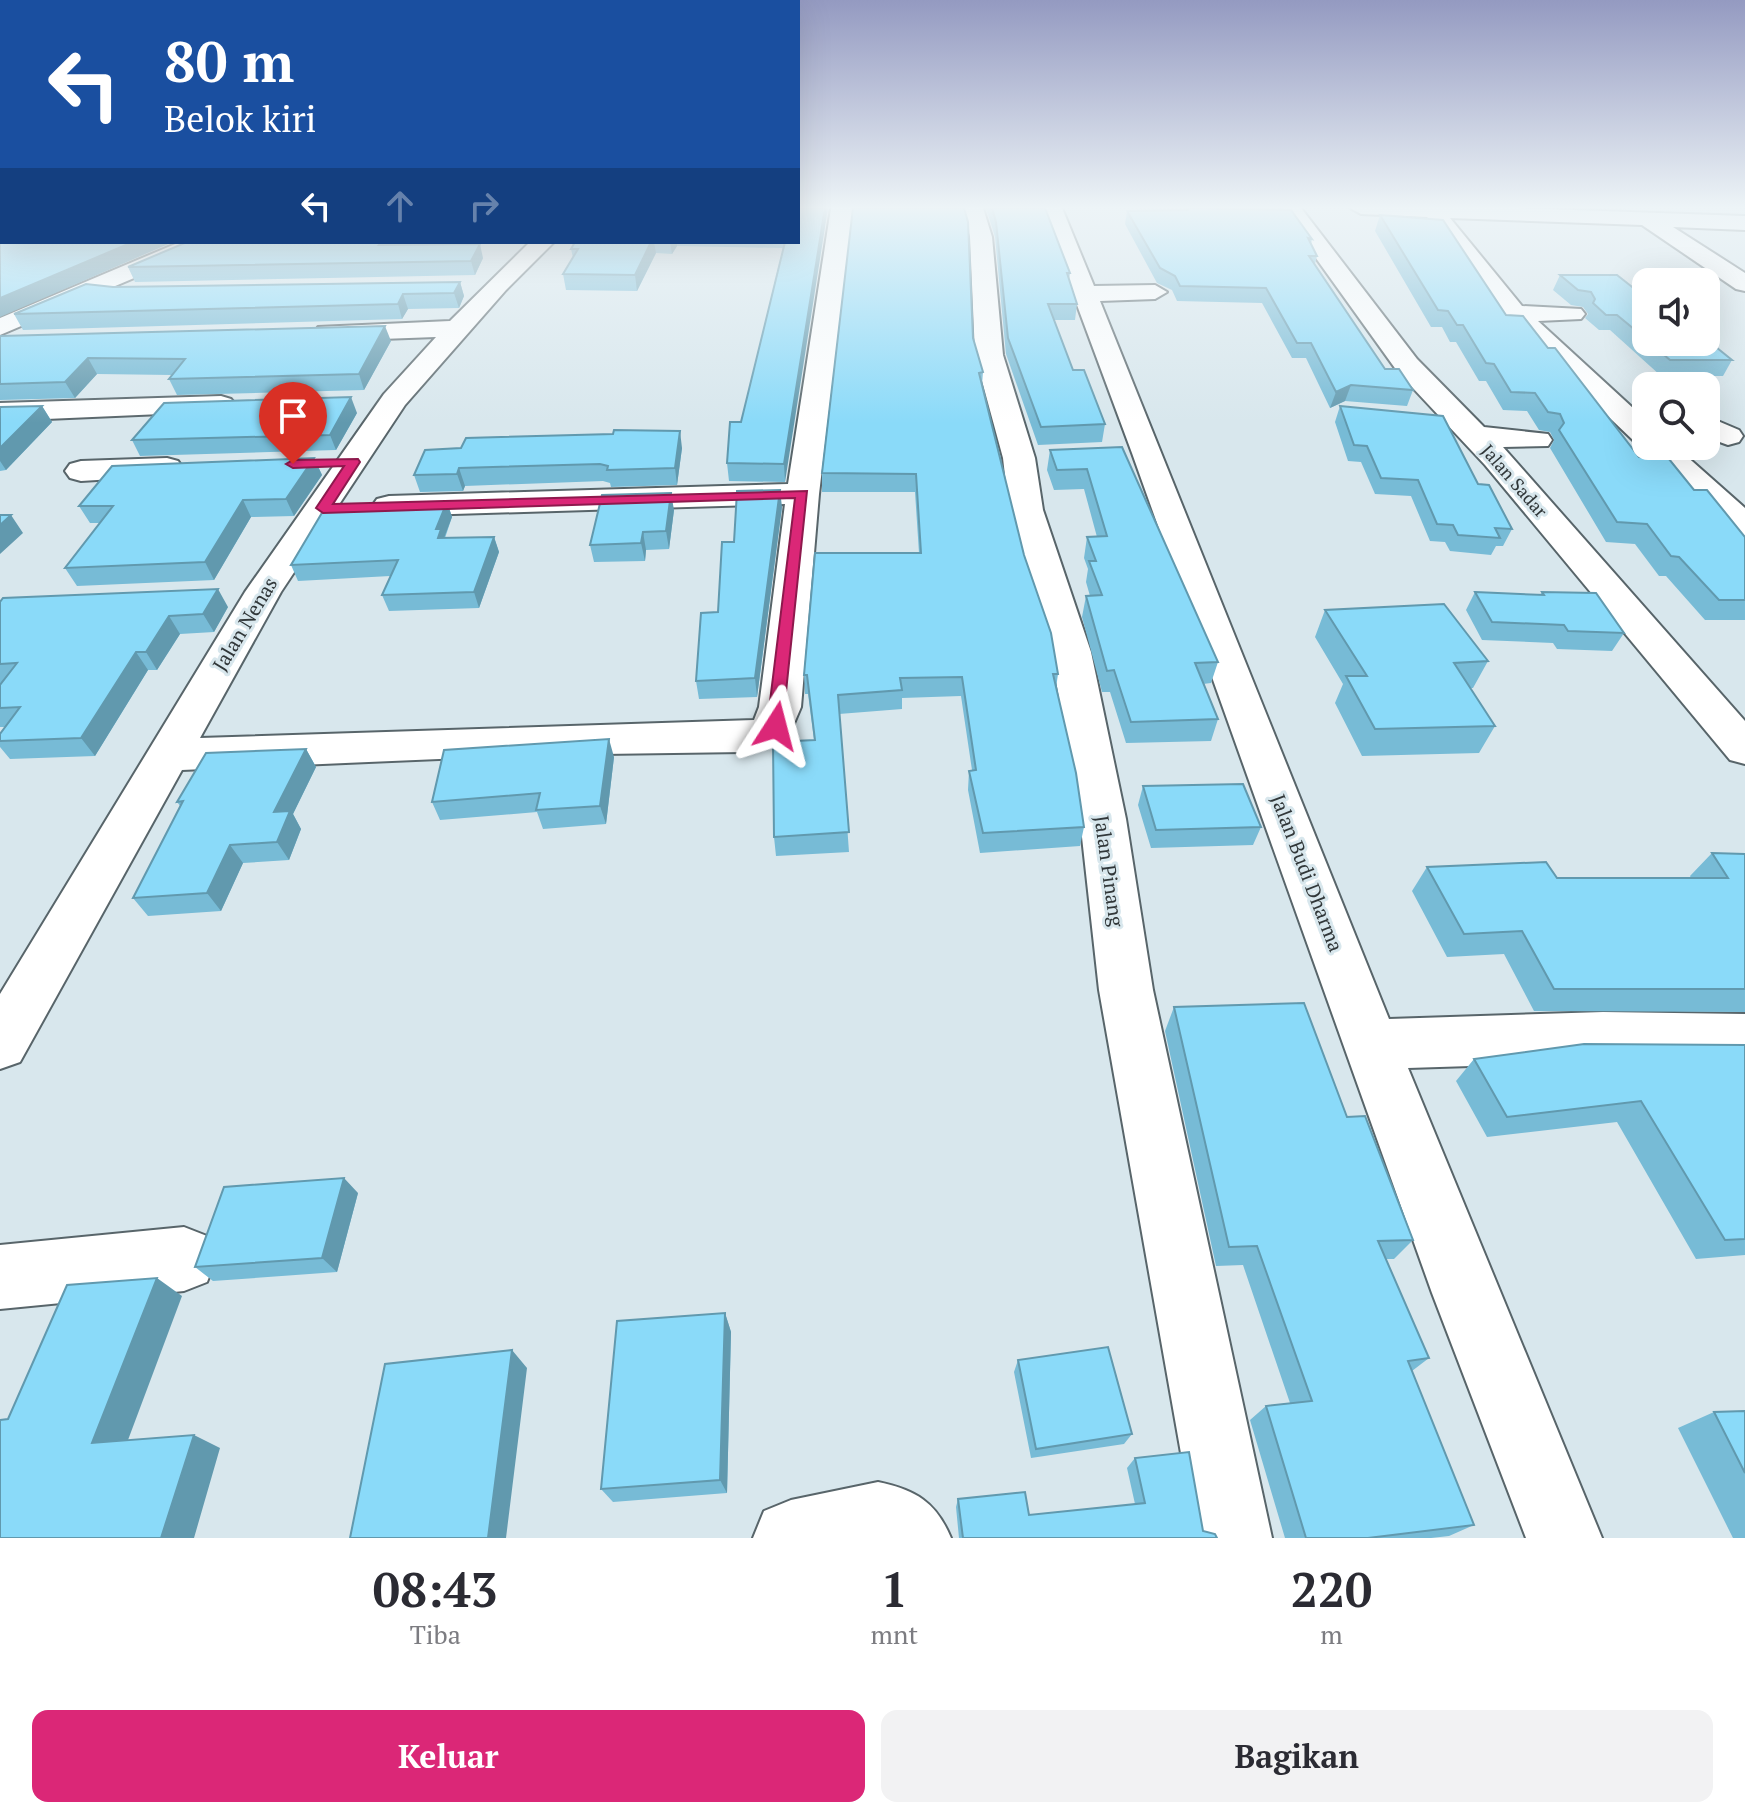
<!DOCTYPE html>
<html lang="id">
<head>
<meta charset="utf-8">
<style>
	:root { --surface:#fff; --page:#f2f2f3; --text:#2b2b33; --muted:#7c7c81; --accent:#db2777 }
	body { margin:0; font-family:"PT Serif",serif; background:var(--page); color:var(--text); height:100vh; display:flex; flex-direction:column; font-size:30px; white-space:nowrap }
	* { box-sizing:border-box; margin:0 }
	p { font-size:26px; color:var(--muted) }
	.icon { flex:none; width:44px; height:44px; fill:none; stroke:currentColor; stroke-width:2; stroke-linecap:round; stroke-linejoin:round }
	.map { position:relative; height:1538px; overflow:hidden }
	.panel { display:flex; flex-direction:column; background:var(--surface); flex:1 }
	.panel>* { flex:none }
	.hud { position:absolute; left:0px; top:0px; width:800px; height:244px; box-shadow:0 8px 32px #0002; background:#1a4fa0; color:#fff; overflow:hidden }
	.tools { position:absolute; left:1632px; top:268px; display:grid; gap:16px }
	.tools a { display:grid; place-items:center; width:88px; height:88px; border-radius:16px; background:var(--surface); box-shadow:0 8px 32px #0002; font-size:40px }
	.pin { position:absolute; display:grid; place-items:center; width:68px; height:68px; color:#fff; margin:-82px -34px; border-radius:50% 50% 50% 0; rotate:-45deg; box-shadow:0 0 8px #0007 }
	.pin .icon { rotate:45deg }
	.me { position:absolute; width:88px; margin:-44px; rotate:9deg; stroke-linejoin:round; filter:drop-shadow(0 0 6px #0008) }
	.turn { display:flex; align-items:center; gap:28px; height:168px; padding:0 32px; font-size:36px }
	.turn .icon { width:104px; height:104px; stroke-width:2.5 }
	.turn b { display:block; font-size:56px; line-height:68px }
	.lanes { display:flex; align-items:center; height:76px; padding:0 32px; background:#0003; justify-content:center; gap:40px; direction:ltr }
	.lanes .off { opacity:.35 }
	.eta { display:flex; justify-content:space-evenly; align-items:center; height:136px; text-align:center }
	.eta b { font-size:48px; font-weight:700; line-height:56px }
	.button { display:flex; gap:16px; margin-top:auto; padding:16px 32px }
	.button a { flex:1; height:92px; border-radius:16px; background:var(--accent); color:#fff; font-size:32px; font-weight:700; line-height:92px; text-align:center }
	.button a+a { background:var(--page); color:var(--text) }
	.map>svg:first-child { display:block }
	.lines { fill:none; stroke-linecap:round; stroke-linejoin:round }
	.minor-casing { stroke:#58656a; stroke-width:4 }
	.minor { fill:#fff; fill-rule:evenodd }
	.wall { fill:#77bbd6 }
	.shaded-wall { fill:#6199ae }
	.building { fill:#8adaf9; stroke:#6199ae; stroke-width:2 }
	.route { fill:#db2777; stroke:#8e194d; stroke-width:2 }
	.labels { text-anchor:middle; stroke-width:6; stroke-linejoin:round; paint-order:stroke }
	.far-street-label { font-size:18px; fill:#313739; stroke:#d8e7ed }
	.street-label { font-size:20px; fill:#313739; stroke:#d8e7ed }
</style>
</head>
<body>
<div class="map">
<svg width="1745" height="1538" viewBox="0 0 1745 1538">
	<rect width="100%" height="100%" fill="#d8e7ed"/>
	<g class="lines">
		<defs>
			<path id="minor" d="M831,208H853L819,494L801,707L786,742L745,752L531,755L182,770L20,1062L0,1069V994L245,592L384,394L436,337L327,341L314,333L318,327L450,321L530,242H554L506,290L405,405L281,592L200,738L754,720L759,707L785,504L389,516L377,513L372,506L377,499L389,496L788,484Z
				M963,208H983L992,237L1003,355L1035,458L1043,510L1091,652L1126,819L1153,990L1272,1538H1196L1099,990L1080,819L1051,652L1009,510L1003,458L975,355L970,237Z
				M1041,208H1062L1094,286L1155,285L1167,292L1155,299L1100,301L1389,1019L1603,1012L1745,1014V1064L1603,1062L1408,1068L1602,1538H1526L1432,1293L1132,453Z
				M1280,208H1301L1417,359L1484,427L1548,434L1552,440L1548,446L1503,447L1745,721V764L1730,760L1485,465L1397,371Z
				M1350,208H1516L1745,216V230L1673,227L1745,273V291L1736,289L1642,225L1450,218L1522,306L1581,309L1585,314L1581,319L1538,321L1646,420V446H1675L1745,508V536L1733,533L1646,453L1643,444L1635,442L1505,318L1488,291L1427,217L1361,214Z
				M180,242H210L207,247L0,335V318Z
				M221,396L231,399L236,405L231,411L0,421V403Z
				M1706,416L1739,430L1743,436L1739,442L1728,445L1706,437Z
				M167,458L178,461L183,468L178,475L81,481L70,478L65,471L70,464L81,461Z
				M184,1227L207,1236L216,1259L207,1282L184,1291L0,1309V1245Z
				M878,1482C916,1490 936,1502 951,1538H753L764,1511L791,1500Z"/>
		</defs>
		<!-- minor casing -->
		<use href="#minor" class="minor-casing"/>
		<!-- minor -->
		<use href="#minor" class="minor"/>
	</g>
	<!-- wall -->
	<path class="wall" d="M986,208H1045L1070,273L1069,280L1077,304L1075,320H1054L1073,370L1105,424L1102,442L1038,445L1006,354L995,237Z
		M1186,208H1232L1312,239L1311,244L1317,256L1315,264L1385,369L1413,390L1407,406L1345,401L1330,408L1306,358H1292L1262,303L1177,301L1172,290L1157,283L1125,224L1127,211L1186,210Z
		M1380,215L1548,348L1639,457L1694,490L1745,537V620H1705L1666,576H1659L1635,544L1606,542L1550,448L1554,440L1550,432L1539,430L1527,411L1503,410L1486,381H1479L1456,342H1450L1442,327H1431L1375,231Z
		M575,242H798L785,482L729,481L727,463L741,422L783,248L677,246L672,254L656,253L637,291L566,290L563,274L573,258L571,249Z
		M398,245L483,258L475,275L135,282L128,267Z
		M1560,275L1646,298V342H1706L1732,360L1723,376H1661L1610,330H1599L1585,318L1588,314L1583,307L1571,305L1553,290Z
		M460,282L464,296L459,308L408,309L402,319L23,330L14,314L113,287Z
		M0,336L391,341L364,390L177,395L169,379L172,375L97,374L75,398L0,400Z
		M973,338L983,372L982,385L1024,555L1058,674L1056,688L1084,827L1080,846L980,853L968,790L969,771L972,770L961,696L902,698V709L839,714L849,852L776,856L774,837L814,740L808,694H805L804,675L919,553L915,492H822V473Z
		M42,406L52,422L6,470L0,471V407Z
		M1340,406L1478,484L1512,529L1503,546H1496L1491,555L1450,551L1445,542L1430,541L1411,496L1375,494L1361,462L1348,461L1335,422Z
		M357,413L336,450L140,456L132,440Z
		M1122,447L1218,662L1211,683L1203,684L1218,719L1211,741L1126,743L1110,692H1102L1082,617L1086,596H1090L1086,582L1088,569L1084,558L1087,537H1097L1084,489L1054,490L1047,470L1050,450Z
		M682,448L677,485L611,487L610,483L603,481L465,486L463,491L420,492L414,475L425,450Z
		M314,458L322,475L294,516L251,517L214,580L77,586L65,568L100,523H90L79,506Z
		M447,502L452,517L445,538L494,537L499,552L479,608L389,611L382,595L390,576L298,581L291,565Z
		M782,507L757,697L699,699L696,681L718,612Z
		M674,510L669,549L646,550L645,561L594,562L590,545Z
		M1475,592L1540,595L1542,592L1624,633L1612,651L1557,649L1553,643L1482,640L1466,610Z
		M0,602L228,607L214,632L180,634L157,670H148L95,756L10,759L0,747V734L5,727H0V685L2,683H0Z
		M1325,610L1488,661L1473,688H1470L1495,726L1479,753L1362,756L1335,703L1343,684L1315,637Z
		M306,749L316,767L293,814L301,829L289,860L243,863L221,911L148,916L133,898L181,807L177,802Z
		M614,757L606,824L543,829L537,812L440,820L432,802Z
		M1143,786L1261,827L1253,845L1151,848L1138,805Z
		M1712,853L1745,854V1012L1534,1011L1504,954L1447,957L1412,891L1427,867L1557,878H1691L1690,876Z
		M1174,1007L1347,1117L1413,1240L1394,1259H1386L1429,1358L1412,1371L1474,1525L1449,1536L1431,1538H1285L1250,1420L1266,1406L1290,1403L1243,1265L1216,1266L1165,1031Z
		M1745,1045V1255L1696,1259L1617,1122L1487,1137L1456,1081L1474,1059Z
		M358,1193L337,1272L213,1281L195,1267Z
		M725,1313L731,1332L727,1493L613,1502L601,1489Z
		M1018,1360L1132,1434L1124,1444L1031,1458L1014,1372Z
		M1745,1411V1538H1733L1678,1428L1714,1412Z
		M1135,1458L1203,1531L1217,1538H959L956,1507L958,1499L1029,1515L1135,1504L1127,1468Z"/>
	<!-- shaded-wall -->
	<path class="shaded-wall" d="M825,208H828L785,482L784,464Z
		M133,242H173L0,317V298Z
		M382,242H401L383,260L379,245Z
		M651,242H654L656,253L637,291L635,275Z
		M670,242H677V246L672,254Z
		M480,244L483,258L475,275L471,261Z
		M460,282L464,296L459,308L454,293Z
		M403,294L408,309L402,319L398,304Z
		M385,326L391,341L364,390L359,374Z
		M88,358L97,374L75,398L65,382Z
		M1351,385L1345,401L1330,408L1336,392Z
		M351,397L357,413L336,450L330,435Z
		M42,406L52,422L6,470L0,461V448Z
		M680,431L682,448L677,485L675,468Z
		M314,458L322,475L294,516L286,499Z
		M459,468L465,486L463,491L457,474Z
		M780,490L782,507L757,697L755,678Z
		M671,493L674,510L669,549L666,531Z
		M243,500L251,517L214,580L205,562Z
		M447,502L452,517L444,538V553L436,529Z
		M11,515L23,533L0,554V525Z
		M643,532L646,550L645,561L641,543Z
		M494,537L499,552L479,608L474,592Z
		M218,589L228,607L214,632L203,614Z
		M169,616L180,634L157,670L146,652Z
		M136,652L148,670L95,756L81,738Z
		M609,739L614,757L606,824L600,806Z
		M306,749L316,767L293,814L301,829L289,860L277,842L274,812Z
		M230,845L243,863L221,911L207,893Z
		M344,1178L358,1193L337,1272L322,1258Z
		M157,1278L182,1296L122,1456L92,1443Z
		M725,1313L731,1332L727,1493L720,1480Z
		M512,1350L527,1368L506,1538H488Z
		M194,1435L220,1448L194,1538H161Z"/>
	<!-- building -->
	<path class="building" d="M0,208H2V242H133L0,298Z
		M798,208H825L784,464L727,463L730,422H741L785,242H798Z
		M853,208H964L968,222L973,338L983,372L979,373L1024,555L1051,633L1058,674H1053L1076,773L1084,827L983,833L969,771L976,770L962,677L900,678L902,690L838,695L849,832L774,837L773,742L815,740L807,675H804L815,553H921L916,474L822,473Z
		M992,208H1045L1070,273H1067L1077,304H1048L1073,370H1084L1105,424L1041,427L1008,338L996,222Z
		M1187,208L1291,210L1312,239L1308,238L1317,256H1309L1385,369H1399L1413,390L1351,385L1336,392L1311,343H1297L1266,288L1180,286L1175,276L1160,268L1127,211L1188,210Z
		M1380,215L1443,220L1506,315L1523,316L1548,348H1555L1639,457L1669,459L1694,490H1707L1745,537V600H1719L1679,557L1671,556L1647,524L1617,522L1559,430L1564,423L1560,414L1548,412L1535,393L1511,392L1494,364L1486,363L1463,325H1457L1448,311L1438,310Z
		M187,242H382L379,245L480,244L471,261L128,267Z
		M575,242H651L635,275L563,274L578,249H571Z
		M1560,275H1617L1646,298V339L1617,315H1606L1593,303L1595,299L1591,292L1578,290Z
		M460,282L454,293L403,294L398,304L14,314L86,284L113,287Z
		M385,326L359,374L169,379L185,359L88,358L65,382L0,384V336Z
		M1706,339L1732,360H1670L1649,342H1706Z
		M351,397L330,435L132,440L164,403Z
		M42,406L0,448V407Z
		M1340,406L1443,416L1478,484L1489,485L1512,529L1495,528L1500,538L1458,535L1453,525L1437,524L1418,480L1381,478L1367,446L1354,445Z
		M614,430L680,431L675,468L607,470L608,466L600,464L459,468L457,474L414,475L425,450L461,448L466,438L613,434Z
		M1122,447L1218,662L1195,663L1218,719L1131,722L1114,670L1107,671L1086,596L1102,595L1089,561H1096L1087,537L1107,536L1087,469L1057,470L1050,450Z
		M314,458L286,499L243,500L205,562L65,568L113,506H79L112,466Z
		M780,490L755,678L696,681L701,613L718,612L722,542H734L737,491Z
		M671,493L666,531L643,532L641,543L590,545L602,495Z
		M447,502L436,529H441L438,538L494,537L474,592L382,595L398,560L291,565L326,506Z
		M0,515H11L0,525Z
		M218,589L203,614L169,616L146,652H136L81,738L0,741V734L20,707L0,708V685L17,663L0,664V602L3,598Z
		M1475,592L1544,595L1542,592L1596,593L1624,633L1568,631L1564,625L1492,622Z
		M1444,604L1488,661L1454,663L1495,726L1375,729L1346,676H1367L1325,610Z
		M609,739L600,806L536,810L540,793L432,802L444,750Z
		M306,749L274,812L290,811L277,842L230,845L207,893L133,898L183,801L177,802L206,753Z
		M1243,784L1261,827L1156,830L1143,786Z
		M1712,853L1745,854V989H1554L1522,931L1464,934L1427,867L1546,862L1557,878H1728Z
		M1304,1003L1347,1117L1365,1116L1413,1240L1378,1241L1429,1358L1408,1361L1474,1525L1368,1538H1306L1266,1406L1312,1401L1257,1246L1229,1247L1174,1007Z
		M1584,1044L1745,1045V1239L1725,1240L1641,1101L1507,1117L1474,1059Z
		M344,1178L322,1258L195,1267L224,1187Z
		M157,1278L92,1443L194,1435L161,1538H0V1420L8,1419L67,1285Z
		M725,1313L720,1480L601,1489L617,1321Z
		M1108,1347L1132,1434L1036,1449L1018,1360Z
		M512,1350L488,1538H350L385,1364Z
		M1745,1411V1473L1714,1412Z
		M1189,1452L1203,1531L1215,1534L1217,1538H963L958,1499L1025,1492L1029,1515L1145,1503L1135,1458Z"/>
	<!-- sky -->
	<linearGradient id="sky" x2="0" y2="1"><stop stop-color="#949ac1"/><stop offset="0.49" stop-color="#edf4f7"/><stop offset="1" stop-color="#edf4f7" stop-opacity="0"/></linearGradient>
	<rect width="1745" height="423" fill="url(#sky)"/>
	<!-- route -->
	<path class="route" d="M358,459L360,462L333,504L807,491L782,730H770L767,726L795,498L323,513L316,508L344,466L293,468L286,464L293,460Z"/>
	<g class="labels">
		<!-- far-street labels -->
		<g class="far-street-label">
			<text transform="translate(1514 481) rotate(49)" y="6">Jalan Sadar</text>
		</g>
		<!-- street labels -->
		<g class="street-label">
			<text transform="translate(245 624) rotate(-59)" y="7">Jalan Nenas</text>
			<text transform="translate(1109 871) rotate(82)" y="7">Jalan Pinang</text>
			<text transform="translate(1307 873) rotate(69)" y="7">Jalan Budi Dharma</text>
		</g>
	</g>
</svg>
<div class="tools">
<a><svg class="icon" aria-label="sound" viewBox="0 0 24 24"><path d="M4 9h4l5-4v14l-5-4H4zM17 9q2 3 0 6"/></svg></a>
<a><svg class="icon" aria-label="search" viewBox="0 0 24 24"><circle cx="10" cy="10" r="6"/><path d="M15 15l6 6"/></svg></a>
</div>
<div class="pin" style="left:293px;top:464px;background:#d93025"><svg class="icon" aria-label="arrive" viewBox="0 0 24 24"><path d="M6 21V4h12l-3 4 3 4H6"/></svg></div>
<svg class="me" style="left:776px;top:726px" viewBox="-20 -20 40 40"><path d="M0-17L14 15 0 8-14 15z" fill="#db2777" stroke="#fff" stroke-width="4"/></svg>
<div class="hud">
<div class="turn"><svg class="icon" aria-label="left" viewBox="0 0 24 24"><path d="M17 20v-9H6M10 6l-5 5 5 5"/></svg><div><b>80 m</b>Belok kiri</div></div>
<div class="lanes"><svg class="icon" aria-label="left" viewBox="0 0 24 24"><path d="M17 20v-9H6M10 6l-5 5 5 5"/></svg><svg class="icon off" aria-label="ahead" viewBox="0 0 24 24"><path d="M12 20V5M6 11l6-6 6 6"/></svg><svg class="icon off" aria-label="right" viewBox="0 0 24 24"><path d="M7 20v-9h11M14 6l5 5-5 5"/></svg></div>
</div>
</div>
<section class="panel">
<div class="eta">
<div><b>08:43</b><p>Tiba</p></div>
<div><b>1</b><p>mnt</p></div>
<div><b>220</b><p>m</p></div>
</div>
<div class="button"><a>Keluar</a><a>Bagikan</a></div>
</section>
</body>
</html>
